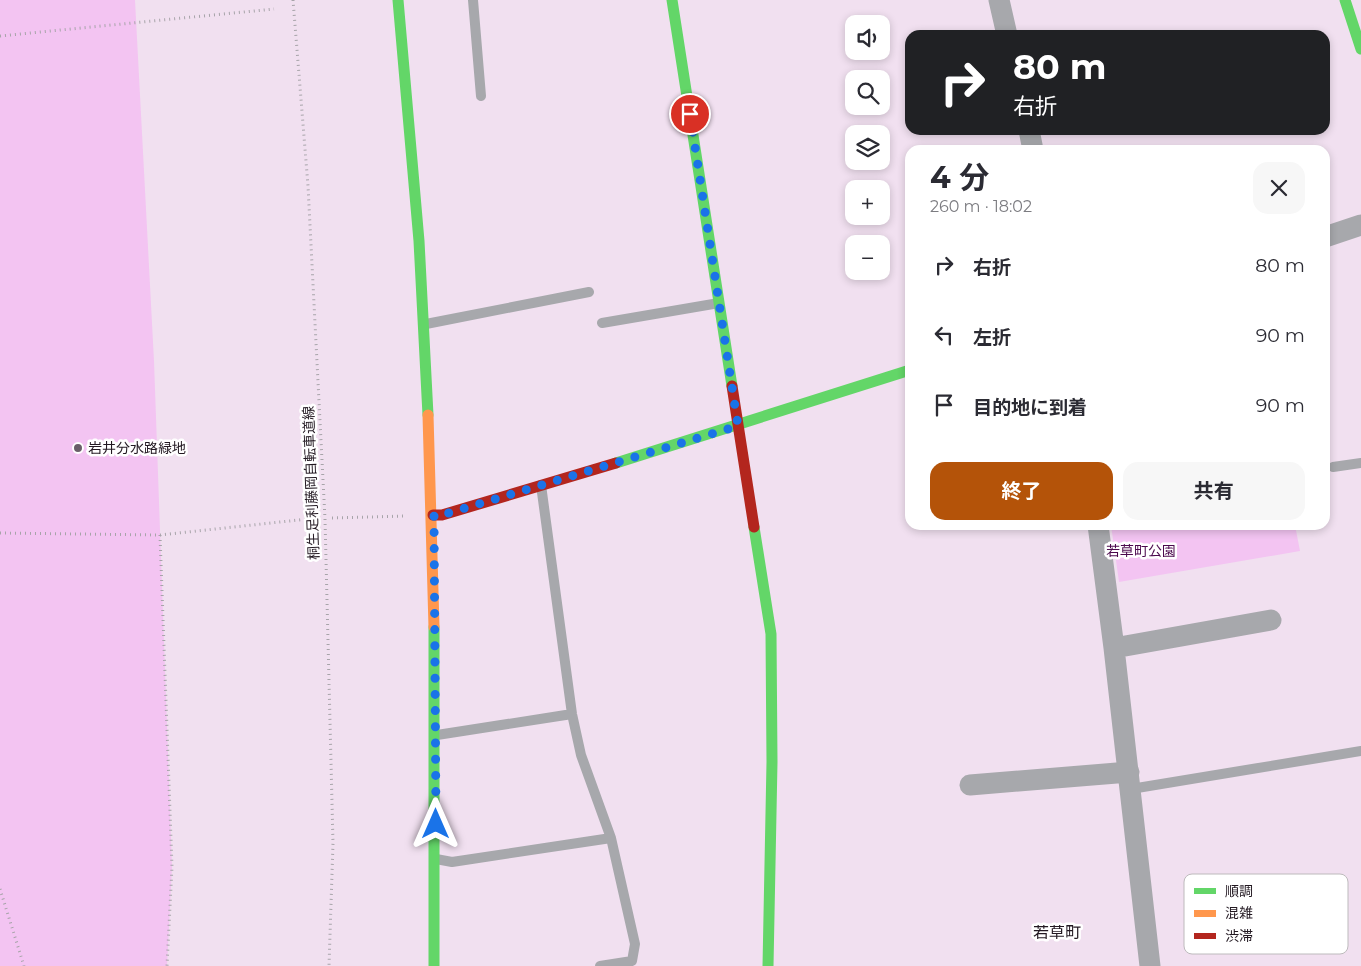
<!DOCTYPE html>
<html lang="ja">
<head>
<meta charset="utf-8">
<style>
	:root { --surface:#fff; --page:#f7f7f7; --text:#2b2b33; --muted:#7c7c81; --accent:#b45309 }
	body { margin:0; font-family:Montserrat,"Noto Sans JP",sans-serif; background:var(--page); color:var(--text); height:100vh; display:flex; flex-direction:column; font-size:19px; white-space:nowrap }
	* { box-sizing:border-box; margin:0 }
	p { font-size:16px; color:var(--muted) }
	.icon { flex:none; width:28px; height:28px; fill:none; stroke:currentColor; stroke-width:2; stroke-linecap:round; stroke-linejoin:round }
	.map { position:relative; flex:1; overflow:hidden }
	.details { position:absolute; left:905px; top:145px; width:425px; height:385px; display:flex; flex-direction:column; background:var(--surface); border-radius:15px; box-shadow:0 2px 8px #0003 }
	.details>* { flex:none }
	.guide { position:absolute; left:905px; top:30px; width:425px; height:105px; border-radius:15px; box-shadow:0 2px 8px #0003; background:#202124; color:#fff; overflow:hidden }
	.controls { position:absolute; left:845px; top:15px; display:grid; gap:10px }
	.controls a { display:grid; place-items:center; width:45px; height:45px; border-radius:10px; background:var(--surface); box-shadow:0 2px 8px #0003; font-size:25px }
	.pin { position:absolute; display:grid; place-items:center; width:42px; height:42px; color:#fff; margin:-21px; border:2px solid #fff; border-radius:50%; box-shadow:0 1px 5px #0007 }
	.me { position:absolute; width:55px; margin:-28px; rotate:0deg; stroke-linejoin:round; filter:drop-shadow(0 0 4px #0008) }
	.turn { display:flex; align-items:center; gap:18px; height:105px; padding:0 25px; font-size:22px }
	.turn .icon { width:65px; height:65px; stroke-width:2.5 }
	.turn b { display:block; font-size:35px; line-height:42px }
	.round { display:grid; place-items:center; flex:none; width:52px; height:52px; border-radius:15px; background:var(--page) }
	.overview { display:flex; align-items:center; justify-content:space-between; height:85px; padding:0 25px }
	h1 { font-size:30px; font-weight:700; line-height:38px }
	.primary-button { display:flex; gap:10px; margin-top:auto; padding:10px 25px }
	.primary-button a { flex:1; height:58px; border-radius:15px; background:var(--accent); color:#fff; font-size:20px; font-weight:700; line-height:58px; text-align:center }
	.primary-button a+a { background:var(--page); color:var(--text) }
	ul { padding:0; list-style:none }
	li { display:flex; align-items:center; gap:15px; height:70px; padding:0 25px }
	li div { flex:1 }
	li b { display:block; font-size:19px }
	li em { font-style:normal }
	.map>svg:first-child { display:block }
	.green { fill:#f3c4f2 }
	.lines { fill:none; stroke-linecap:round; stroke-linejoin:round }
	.path { stroke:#a7a4a9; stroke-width:3; stroke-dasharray:1 4; stroke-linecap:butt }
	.lane { stroke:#a7a8ac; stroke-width:10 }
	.street { stroke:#a7a8ac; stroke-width:21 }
	.fast { stroke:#63d668; stroke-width:11 }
	.slow { stroke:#ff974d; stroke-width:11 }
	.jam { stroke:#b3261e; stroke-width:11 }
	.route { stroke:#1a73e8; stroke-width:9; stroke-dasharray:0 16.2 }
	.poi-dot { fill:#6a5e69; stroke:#fff; stroke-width:2 }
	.labels { text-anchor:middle; stroke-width:5; stroke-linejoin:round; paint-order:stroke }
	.poi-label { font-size:14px; fill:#221821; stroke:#fff; text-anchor:start }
	.street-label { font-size:14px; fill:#221821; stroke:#fff }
	.park-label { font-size:14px; fill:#4b094d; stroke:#fff }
	.quarter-label { font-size:16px; fill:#221821; stroke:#fff }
	.key { fill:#fff; stroke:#bdbabc; stroke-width:1 }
	.key-label { font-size:14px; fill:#221821 }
</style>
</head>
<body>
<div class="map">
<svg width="1361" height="966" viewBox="0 0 1361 966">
	<rect width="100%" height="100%" fill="#f1e0f0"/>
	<!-- green -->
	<path class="green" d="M0,0H135L154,361L172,867L167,966H0Z
		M1111,525H1295L1300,551L1119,582Z"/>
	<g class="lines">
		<!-- path -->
		<path class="path" d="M293,0L308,186L325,519L333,843L329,966
			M0,36L274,9
			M332,518L406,516
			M0,533L160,535L317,518
			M160,535L172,867L167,966
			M0,889L24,966"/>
		<!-- lane -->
		<path class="lane" d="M473,0L481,96
			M602,323L719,303
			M426,324L589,292
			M1333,467L1361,463
			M541,485L572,714L581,755L611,838L635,944L632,961L600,966
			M437,735L572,714
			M1131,789L1361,751
			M436,859L452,862L611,838"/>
		<!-- street -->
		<path class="street" d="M999,0L1007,35
			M1029,130L1033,150
			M1325,237L1361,225
			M1098,525L1114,648L1150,966
			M1114,648L1271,620
			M970,785L1129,772"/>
		<!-- fast -->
		<path class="fast" d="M398,0L419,241L428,415
			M672,0L732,386
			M1345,0L1361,49
			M616,463L910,370
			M754,527L771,634L772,762L768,966
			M434,966V627"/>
		<!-- slow -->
		<path class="slow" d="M428,415L434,627"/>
		<!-- jam -->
		<path class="jam" d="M732,386L754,527
			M433,515H442L616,463"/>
	</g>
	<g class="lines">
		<!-- route -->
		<path class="route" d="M436,824L434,515H442L738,426L690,114"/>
	</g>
	<!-- markers -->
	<circle class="poi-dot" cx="78" cy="448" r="5"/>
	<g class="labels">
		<!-- poi labels -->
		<g class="poi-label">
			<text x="88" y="453">岩井分水路緑地</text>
		</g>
		<!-- street labels -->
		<g class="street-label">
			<text transform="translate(311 483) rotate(-92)" y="5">桐生足利藤岡自転車道線</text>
		</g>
		<!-- park labels -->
		<g class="park-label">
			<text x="1141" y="556">若草町公園</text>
		</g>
		<!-- quarter labels -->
		<g class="quarter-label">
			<text x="1057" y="938">若草町</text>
		</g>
	</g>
	<!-- legend -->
	<rect x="1184" y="874" width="164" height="80" rx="8" class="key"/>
	<rect x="1194" y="888" width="22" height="6" fill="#63d668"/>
	<rect x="1194" y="910" width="22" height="7" fill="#ff974d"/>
	<rect x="1194" y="933" width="22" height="6" fill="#b3261e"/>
	<g class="key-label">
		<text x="1225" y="896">順調</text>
		<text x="1225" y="918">混雑</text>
		<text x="1225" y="941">渋滞</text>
	</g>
</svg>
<div class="controls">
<a><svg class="icon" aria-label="sound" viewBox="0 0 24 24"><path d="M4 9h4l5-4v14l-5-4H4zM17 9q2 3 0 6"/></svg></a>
<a><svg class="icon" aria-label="search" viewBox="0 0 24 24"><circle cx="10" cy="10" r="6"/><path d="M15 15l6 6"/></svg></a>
<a><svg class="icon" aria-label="layers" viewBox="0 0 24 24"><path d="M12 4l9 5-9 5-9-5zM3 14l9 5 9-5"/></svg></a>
<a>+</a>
<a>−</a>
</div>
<div class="pin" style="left:690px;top:114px;background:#d93025"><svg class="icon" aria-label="arrive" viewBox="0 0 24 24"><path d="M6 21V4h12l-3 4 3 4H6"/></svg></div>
<svg class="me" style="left:436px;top:824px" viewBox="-20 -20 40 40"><path d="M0-17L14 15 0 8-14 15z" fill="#1a73e8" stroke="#fff" stroke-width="4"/></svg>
<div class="guide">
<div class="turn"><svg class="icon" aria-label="right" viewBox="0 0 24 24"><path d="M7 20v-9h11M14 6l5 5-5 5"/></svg><div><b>80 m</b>右折</div></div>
</div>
<section class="details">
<div class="overview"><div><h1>4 分</h1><p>260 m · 18:02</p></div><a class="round"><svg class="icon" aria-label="close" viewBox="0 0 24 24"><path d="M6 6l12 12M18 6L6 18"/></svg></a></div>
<ul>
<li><svg class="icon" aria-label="right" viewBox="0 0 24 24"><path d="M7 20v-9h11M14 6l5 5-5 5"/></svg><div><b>右折</b></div><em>80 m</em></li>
<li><svg class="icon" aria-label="left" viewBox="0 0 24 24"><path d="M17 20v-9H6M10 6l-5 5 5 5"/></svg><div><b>左折</b></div><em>90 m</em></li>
<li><svg class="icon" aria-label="arrive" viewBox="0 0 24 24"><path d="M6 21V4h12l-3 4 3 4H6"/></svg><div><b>目的地に到着</b></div><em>90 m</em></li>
</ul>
<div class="primary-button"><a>終了</a><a>共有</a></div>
</section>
</div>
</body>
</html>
